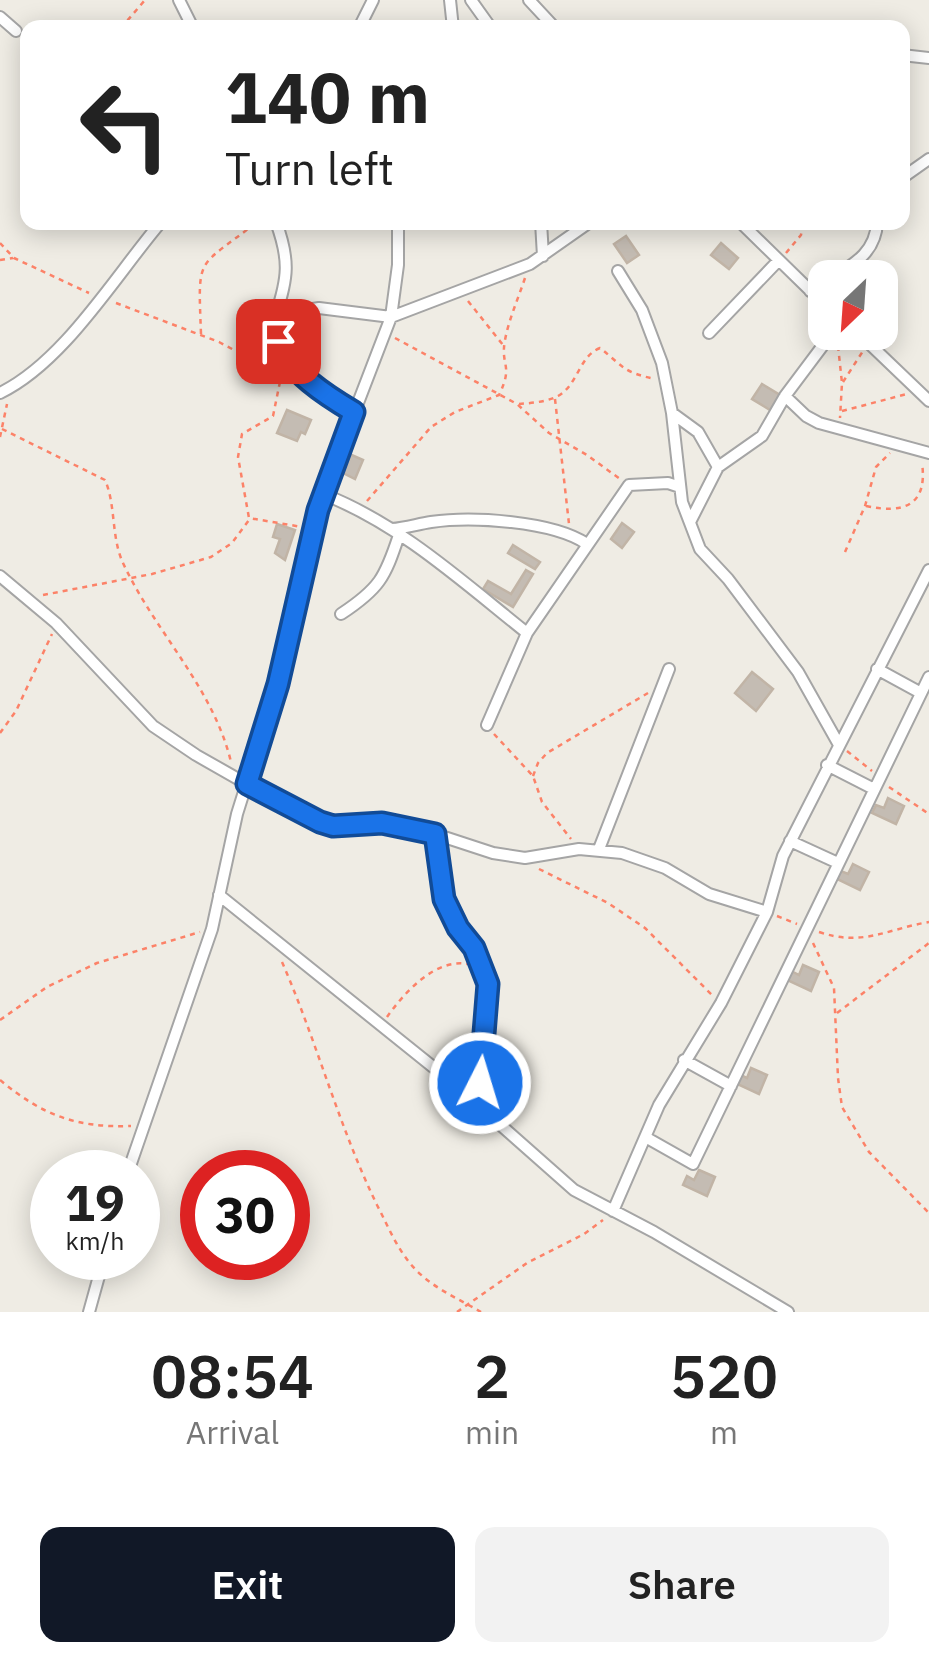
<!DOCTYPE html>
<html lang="en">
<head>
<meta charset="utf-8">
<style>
	:root { --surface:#fff; --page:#f2f2f2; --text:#222; --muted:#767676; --accent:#111827 }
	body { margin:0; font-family:"IBM Plex Sans",sans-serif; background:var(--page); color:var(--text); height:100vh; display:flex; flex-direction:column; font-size:38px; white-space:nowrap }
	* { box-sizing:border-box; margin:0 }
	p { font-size:32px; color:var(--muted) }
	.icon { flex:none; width:55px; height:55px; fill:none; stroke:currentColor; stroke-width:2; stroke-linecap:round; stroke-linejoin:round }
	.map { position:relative; height:1312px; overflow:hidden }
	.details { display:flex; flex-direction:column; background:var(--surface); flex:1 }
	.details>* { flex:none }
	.top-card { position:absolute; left:20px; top:20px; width:890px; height:210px; border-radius:20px; box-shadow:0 5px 25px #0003; background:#fff; color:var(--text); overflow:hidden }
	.needle { width:65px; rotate:205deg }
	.buttons { position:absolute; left:808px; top:260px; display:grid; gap:20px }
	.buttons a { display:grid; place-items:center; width:90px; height:90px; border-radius:20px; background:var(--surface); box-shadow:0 5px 25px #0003; font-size:50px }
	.speed { position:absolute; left:30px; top:1150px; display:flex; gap:20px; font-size:50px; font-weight:700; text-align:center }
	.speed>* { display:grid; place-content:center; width:130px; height:130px; border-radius:50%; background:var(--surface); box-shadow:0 5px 25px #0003; line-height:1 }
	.speed small { font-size:25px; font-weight:400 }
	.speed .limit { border:15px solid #d22; background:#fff; color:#111 }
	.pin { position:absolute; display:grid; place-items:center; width:85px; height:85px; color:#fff; margin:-42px; border-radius:20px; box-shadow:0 5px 15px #0006 }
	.me { position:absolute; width:110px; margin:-55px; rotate:5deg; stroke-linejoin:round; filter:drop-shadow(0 0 8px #0008) }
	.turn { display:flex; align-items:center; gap:35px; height:210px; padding:0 40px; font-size:45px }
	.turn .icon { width:130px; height:130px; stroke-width:2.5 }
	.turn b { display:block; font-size:70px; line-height:85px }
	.eta { display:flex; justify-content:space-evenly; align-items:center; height:170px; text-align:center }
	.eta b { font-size:60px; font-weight:600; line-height:70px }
	.button { display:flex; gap:20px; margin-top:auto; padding:20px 40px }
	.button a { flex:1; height:115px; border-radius:20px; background:var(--accent); color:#fff; font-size:40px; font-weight:600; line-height:115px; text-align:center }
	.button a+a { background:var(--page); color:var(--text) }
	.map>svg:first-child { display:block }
	.building { fill:#c4bcb3; stroke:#c1b4a6; stroke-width:2.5 }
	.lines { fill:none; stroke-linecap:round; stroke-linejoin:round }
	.street-casing { stroke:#a5a5a5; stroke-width:14 }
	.path { stroke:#fc8268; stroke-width:2.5; stroke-dasharray:5 5; stroke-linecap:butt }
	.street { stroke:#fff; stroke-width:10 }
	.route-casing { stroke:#114b97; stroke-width:25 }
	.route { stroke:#1a73e8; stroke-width:18 }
</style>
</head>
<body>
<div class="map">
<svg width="929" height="1312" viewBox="0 0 929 1312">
	<rect width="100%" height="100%" fill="#efece4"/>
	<!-- building -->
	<path class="building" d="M626,236L639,255L627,263L614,244Z
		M721,243L738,258L729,269L711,255Z
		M762,384L780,395L770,410L752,399Z
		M287,410L311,420L305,434L301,432L297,441L277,433Z
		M347,453L363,460L355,479L339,471Z
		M622,523L634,532L622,548L611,539Z
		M277,524L295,530L285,560L275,553L280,539L273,537Z
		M513,545L540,562L535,569L508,553Z
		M526,570L533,574L513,607L483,589L488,581L511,594Z
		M752,672L773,689L756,711L735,693Z
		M888,798L904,806L896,824L872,813L876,805L884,808Z
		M853,864L869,872L860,890L837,879L841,871L848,874Z
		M803,965L819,972L811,991L787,980L791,971L799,975Z
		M751,1068L767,1075L759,1094L735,1083L739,1074L747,1078Z
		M699,1170L715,1177L707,1196L683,1185L687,1176L694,1180Z"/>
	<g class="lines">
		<defs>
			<path id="street" d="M179,0L193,28
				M450,0L453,28
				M471,0L491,28
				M529,0L555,28
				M0,17L16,31
				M359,28L373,0
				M902,55L929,58
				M902,178L929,159
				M276,222C290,260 288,278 276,314C262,356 324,394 354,412
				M541,222L543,256
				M740,222L825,305
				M618,271L642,310L662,363L672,413L682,502L700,549L728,579L798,672L838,743
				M832,278C856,263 876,251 877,222
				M810,291L825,282
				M275,315L319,308L391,317L530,264L590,222
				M857,332L929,401
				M709,333L778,261
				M0,393C64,362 115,276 161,222
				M785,396L806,416L819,423L929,453
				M672,413L698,432L718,467
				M323,494C400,524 463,582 527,633
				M690,522L718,467L762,436L785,396L833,332
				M392,529C405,528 418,524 431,522C472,516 553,521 587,544
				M0,576L56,623L153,726L196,755L305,817L333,826L382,823L435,834L493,853L525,858L579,849L622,853L665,868L709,894L767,912
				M341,614C379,589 385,578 399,535
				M877,669L921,693
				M487,725L527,633L629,485L668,483L680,487
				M827,765L874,789
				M435,834L444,899L458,928L474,948L488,984L481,1109
				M790,841L838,863
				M599,849L669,669
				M219,895L453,1083L574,1190L654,1232L788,1312
				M684,1060L731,1086
				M647,1138L693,1164L929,677
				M128,1172L212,929L237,814L278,683L323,494L391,317L398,265V222
				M613,1211L659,1105L721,1003L767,912L783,856L929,570
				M89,1312L104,1258"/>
		</defs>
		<!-- street casing -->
		<use href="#street" class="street-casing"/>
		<!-- path -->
		<path class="path" d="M121,28L145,0
			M759,225L782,228L801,222
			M0,243L14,258L89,293
			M786,253L801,235L803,222
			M0,260L13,258
			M468,301L503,345
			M116,303L219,342L262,365H279
			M201,334C198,253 196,270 257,222
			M395,338L517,404L549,433L587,455L620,479
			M838,346L842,383L840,418
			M282,372L273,416L242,434L238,457L249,518L302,527
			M843,382L863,351
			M555,399L569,524
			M519,404C532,403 546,402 558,396C578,385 579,356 600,348C623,366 622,372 655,379
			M842,411L907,394
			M2,429L105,480C116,505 111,537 123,563C155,632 213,687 231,762
			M0,437L7,404
			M367,501L431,427L455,412L499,395C514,364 500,367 505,340C509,319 518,299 525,278
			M866,506C903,514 928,506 922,463
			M845,552L865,506L876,467L890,453
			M43,595L152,574L211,557L232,543L249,520
			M0,733L16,711L52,634
			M494,734L533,776L542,802L571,839
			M847,751L872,771
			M533,776L538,763L547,753L648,693
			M889,787L929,814
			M539,869L608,903L645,928L712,995
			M777,916L797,924
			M819,932C863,947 887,929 929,922
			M813,943L834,988L838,1078L842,1107L869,1152L929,1213
			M282,962C317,1042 339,1127 377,1205C389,1228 398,1252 417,1271C435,1289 459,1299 481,1312
			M837,1013L929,943
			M387,1017C404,993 435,958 468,964
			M0,1020L47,987L97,963L200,932
			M0,1080C42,1115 76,1128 131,1126
			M457,1312L527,1263L584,1234L603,1220"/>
		<!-- street -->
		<use href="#street" class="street"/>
	</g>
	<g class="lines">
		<defs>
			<path id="route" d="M278,341C289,372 327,396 354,412L318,510L278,684L247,784L320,822L333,826L382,823L435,834L444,899L458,928L474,948L488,984L480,1083"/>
		</defs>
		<!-- route casing -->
		<use href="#route" class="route-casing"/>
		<!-- route -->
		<use href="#route" class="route"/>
	</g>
</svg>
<div class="buttons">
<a><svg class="needle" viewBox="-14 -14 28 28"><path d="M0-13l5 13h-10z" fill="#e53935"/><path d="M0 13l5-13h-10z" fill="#767676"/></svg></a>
</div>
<div class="speed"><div>19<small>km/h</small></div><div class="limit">30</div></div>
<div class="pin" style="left:278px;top:341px;background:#d93025"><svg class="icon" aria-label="arrive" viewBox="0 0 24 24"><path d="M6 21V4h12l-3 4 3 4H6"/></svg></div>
<svg class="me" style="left:480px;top:1083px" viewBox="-20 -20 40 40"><circle r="17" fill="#1a73e8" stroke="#fff" stroke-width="3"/><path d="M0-11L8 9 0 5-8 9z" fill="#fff"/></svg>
<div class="top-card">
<div class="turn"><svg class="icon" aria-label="left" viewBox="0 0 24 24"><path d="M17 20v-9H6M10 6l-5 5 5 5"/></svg><div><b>140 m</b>Turn left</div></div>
</div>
</div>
<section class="details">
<div class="eta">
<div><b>08:54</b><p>Arrival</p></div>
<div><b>2</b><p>min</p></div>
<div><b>520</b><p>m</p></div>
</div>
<div class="button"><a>Exit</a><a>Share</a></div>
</section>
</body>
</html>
